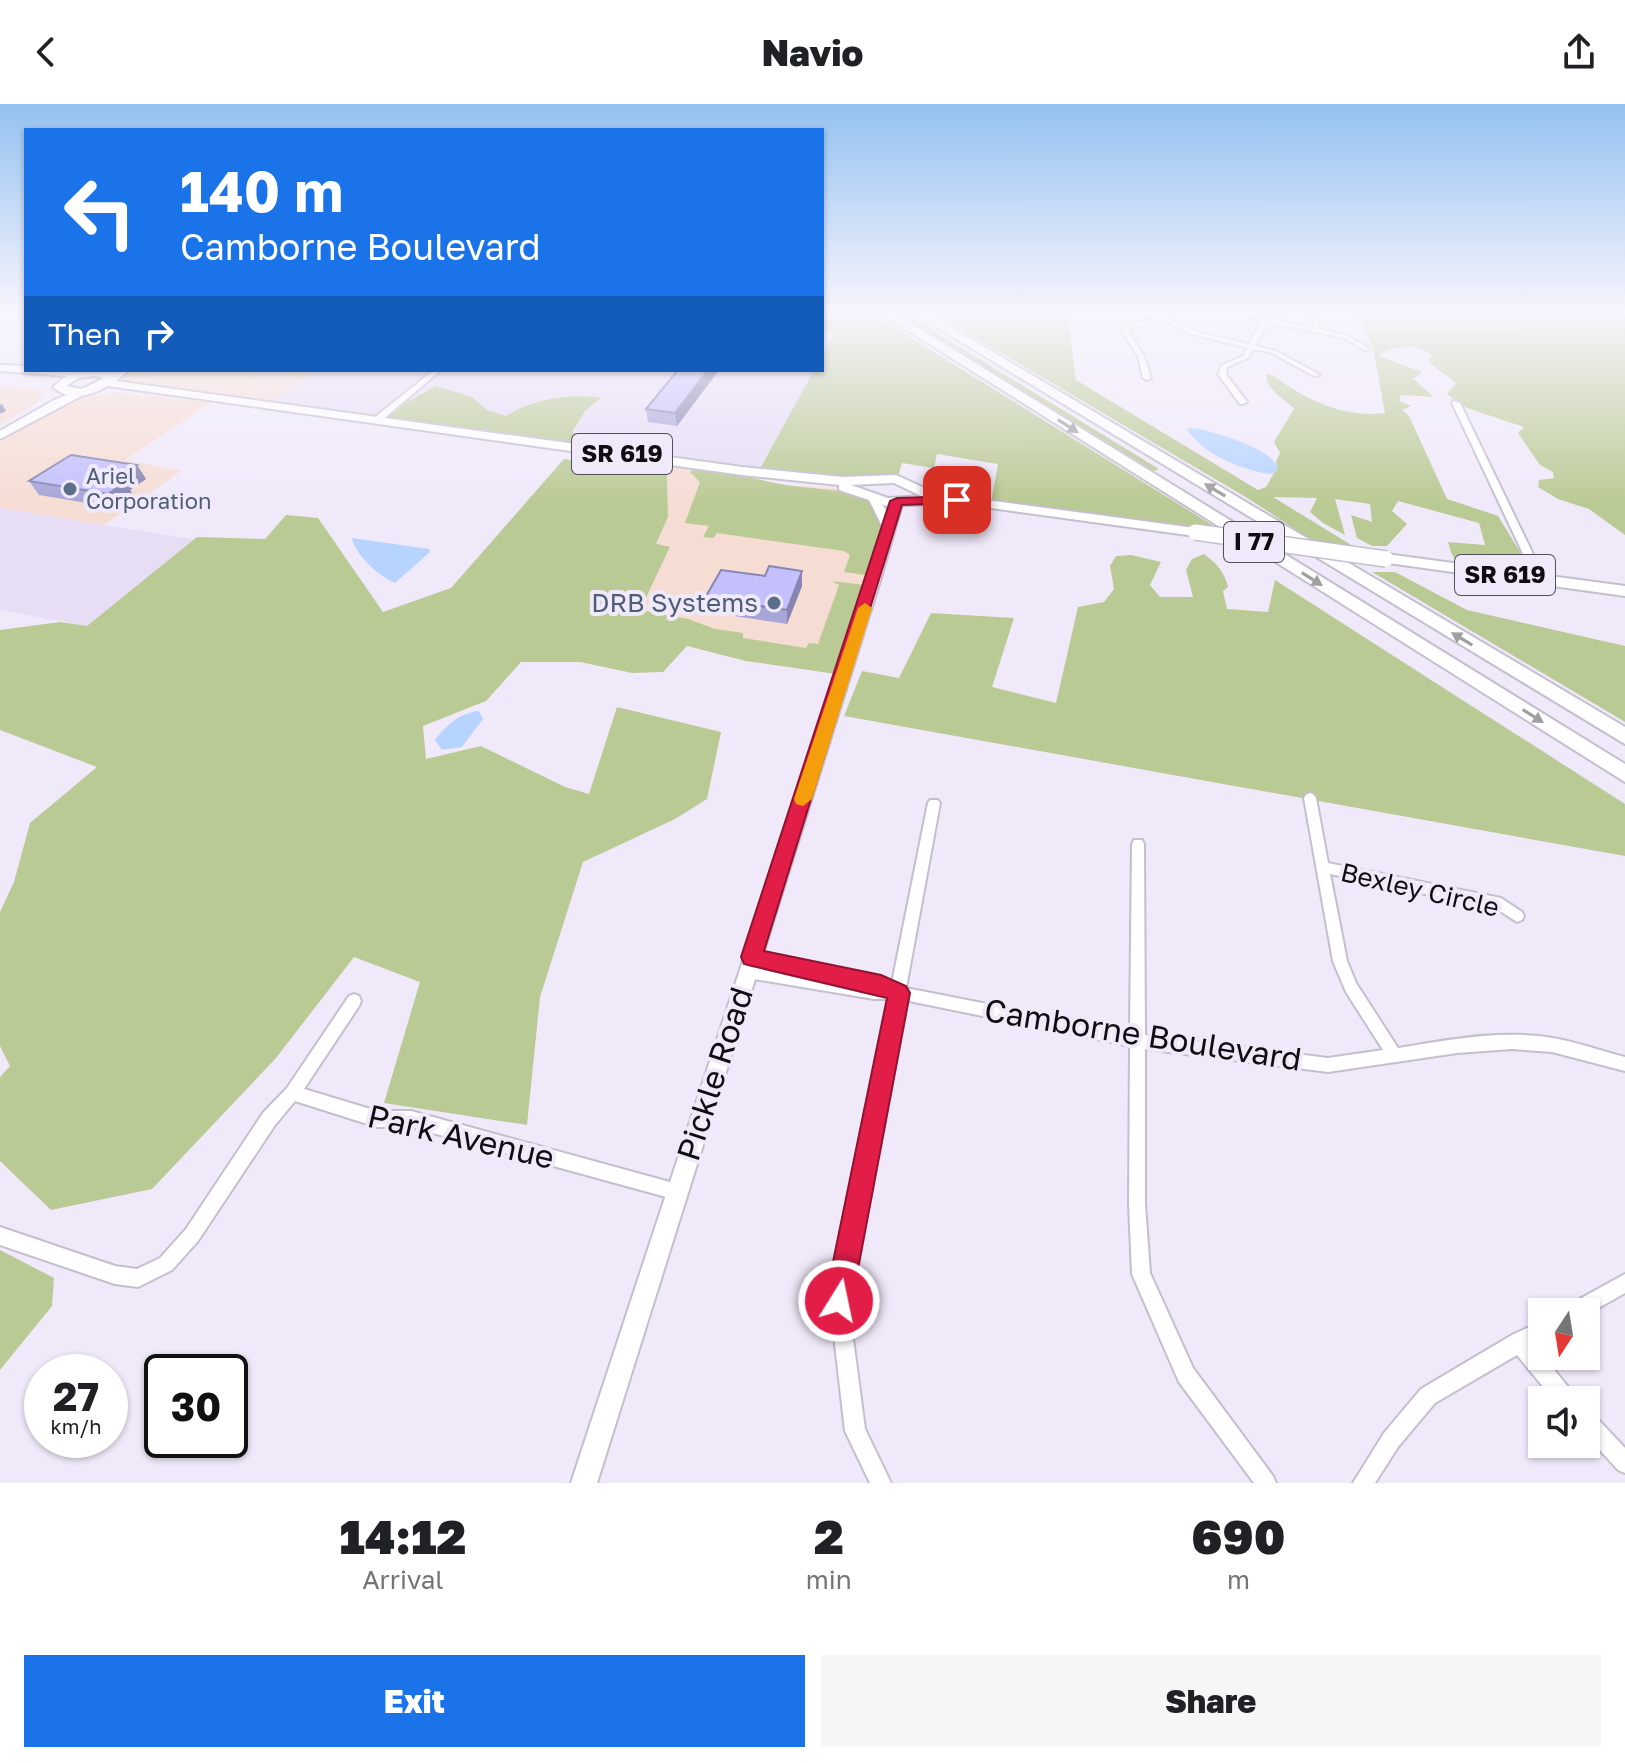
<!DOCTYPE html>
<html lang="en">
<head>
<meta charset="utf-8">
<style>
	:root { --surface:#fff; --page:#f6f6f6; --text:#202124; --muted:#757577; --accent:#1a73e8 }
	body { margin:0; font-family:"Golos Text",sans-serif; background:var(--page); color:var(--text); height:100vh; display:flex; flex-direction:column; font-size:30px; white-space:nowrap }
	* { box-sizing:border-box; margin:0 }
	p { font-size:26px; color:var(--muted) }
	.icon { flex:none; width:44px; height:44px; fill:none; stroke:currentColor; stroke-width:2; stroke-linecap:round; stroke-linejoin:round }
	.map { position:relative; height:1379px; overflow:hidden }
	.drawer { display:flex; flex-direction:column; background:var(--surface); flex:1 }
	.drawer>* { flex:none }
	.guide { position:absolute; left:24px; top:24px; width:800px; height:244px; border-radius:0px; box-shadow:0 2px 6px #0004; background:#1a73e8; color:#fff; overflow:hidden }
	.needle { width:52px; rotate:192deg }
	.buttons { position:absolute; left:1528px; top:1194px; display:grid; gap:16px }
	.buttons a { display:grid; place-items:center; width:72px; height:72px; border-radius:0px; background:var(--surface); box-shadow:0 2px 6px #0004; font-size:40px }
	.speed { position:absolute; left:24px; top:1250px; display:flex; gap:16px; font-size:40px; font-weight:700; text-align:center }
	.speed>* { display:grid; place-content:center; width:104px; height:104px; border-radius:50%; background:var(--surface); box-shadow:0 2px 6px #0004; line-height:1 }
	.speed small { font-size:20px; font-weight:400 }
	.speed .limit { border:4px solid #111; border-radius:12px; background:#fff; color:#111 }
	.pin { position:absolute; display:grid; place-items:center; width:68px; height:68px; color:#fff; margin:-34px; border-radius:16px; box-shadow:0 4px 12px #0006 }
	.me { position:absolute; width:88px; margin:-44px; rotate:10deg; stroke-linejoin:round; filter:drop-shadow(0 0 6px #0008) }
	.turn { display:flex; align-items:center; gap:28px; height:168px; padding:0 24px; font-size:36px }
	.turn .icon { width:104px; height:104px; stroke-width:2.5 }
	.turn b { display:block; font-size:56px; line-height:68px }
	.then { display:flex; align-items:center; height:76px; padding:0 24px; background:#0003; gap:16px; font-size:30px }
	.eta { display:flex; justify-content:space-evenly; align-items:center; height:136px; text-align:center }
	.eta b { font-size:48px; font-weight:800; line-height:56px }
	.button { display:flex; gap:16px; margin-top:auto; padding:16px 24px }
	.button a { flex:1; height:92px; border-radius:0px; background:var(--accent); color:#fff; font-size:32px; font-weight:800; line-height:92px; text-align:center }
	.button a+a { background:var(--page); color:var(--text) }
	header { display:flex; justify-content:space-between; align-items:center; height:104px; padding:0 24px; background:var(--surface); font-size:36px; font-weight:800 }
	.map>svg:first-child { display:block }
	.commercial { fill:#f6ddd4 }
	.built { fill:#e7ddf5 }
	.green { fill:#baca94 }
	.water { fill:#b6d4ff }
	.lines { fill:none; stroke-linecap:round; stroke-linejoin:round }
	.minor-casing { stroke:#c4bece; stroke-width:4 }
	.tertiary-casing { stroke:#c4bece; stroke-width:4 }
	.secondary-casing { stroke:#c4bece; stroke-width:4 }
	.primary-casing { stroke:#c4bece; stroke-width:4 }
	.motorway-casing { stroke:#c4bece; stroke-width:4 }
	.minor { fill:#fff; fill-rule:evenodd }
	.tertiary { fill:#fff; fill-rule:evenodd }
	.secondary { fill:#fff; fill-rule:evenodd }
	.primary { fill:#fff; fill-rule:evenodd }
	.motorway { fill:#fff; fill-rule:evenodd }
	.primary-bridge-casing { stroke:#c4bece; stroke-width:18; stroke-linecap:butt }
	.primary-bridge { stroke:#fff; stroke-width:15 }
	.wall { fill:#a8a5d9 }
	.shaded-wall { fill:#8886b0 }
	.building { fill:#c3c0fc; stroke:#8886b0; stroke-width:2 }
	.oneway { fill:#9f9ea0 }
	.route { fill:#e11d48; stroke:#92132f; stroke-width:2 }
	.slow { fill:#f59e0b }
	.service-dot { fill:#5c6f8a; stroke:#f0e9fa; stroke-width:3 }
	.labels { text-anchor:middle; stroke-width:8; stroke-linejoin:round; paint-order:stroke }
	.far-service-label { font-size:22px; fill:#4e5e75; stroke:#f0e9fa; text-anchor:start }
	.shield { fill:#f0e9fa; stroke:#524f58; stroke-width:2 }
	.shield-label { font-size:24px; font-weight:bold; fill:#0f0d12 }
	.service-label { font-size:26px; fill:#4e5e75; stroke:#f0e9fa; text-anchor:end }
	.street-label { font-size:26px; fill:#0f0d12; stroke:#f0e9fa }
	.near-street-label { font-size:32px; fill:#0f0d12; stroke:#f0e9fa }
</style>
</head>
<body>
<header><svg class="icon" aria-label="back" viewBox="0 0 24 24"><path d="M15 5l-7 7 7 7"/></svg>Navio<svg class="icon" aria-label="share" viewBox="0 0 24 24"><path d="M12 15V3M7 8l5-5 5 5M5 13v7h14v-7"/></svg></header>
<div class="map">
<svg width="1625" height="1379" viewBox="0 0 1625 1379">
	<rect width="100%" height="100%" fill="#f0e9fa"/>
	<!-- commercial -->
	<path class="commercial" d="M124,266H319L267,301L131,280L119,273Z
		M0,281L45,287L37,299L0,321Z
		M117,289L212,298L125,356L181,367L104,421L0,404V336L76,293Z
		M668,360L784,381L846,385L882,437L842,558L763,541L639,506L670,444L656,441L668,413Z"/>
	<!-- built -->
	<path class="built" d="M319,266H814L761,363L742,367L267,301Z
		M0,404L196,436L87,522L0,506Z"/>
	<!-- green -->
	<path class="green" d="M822,207H868L1225,429L991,399L998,360L937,350L934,364L902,359L898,372L830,373L761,363L814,266H822V252L834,229L822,228Z
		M893,207H901L1159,365L1154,367Z
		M930,207H1067L1076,276L1258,386L1266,383L1277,364L1276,357L1280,349L1274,338L1294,305C1284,294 1266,286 1266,270L1273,271C1303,295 1346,315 1385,309L1373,244L1356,207H1625V431L1589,405L1558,395L1538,383L1539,376L1554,374L1553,368L1540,361L1518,329L1524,323L1467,304L1447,290L1456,280C1448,269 1435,267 1428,256L1432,251C1416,239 1400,242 1382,248L1379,252L1422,268L1413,275L1434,293L1401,291L1399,297L1411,302L1402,306L1409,312L1447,395L1498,412L1527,459C1510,461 1469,467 1456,456C1451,451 1450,444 1448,438L1485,441L1479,419L1398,397L1392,407L1407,420L1387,442H1372L1357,434L1351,411L1372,418L1370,400L1335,395L1345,431L1323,419L1310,408L1317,394L1273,393L1361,447L1319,441L1249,395Z
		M436,282L472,293L487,306L506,312C532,295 572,289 601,294L585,307L572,328L611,343L389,313L407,298Z
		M564,355L667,368L668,413L656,440L670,443L640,506L688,515L715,525L743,529V534L806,544L809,539L818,540L839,481L832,477L864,481L866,485L842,558L836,563V570L746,557L687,542L663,568L632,569L580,558H521L486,597L423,622L426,655L481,642L565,683L589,690L617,603L721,628L707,695L675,715L583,758L540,893L527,1021L384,999L420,878L354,853L276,954L152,1085L51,1106L0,1057V973L10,962L0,942V808L14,778L30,719L97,663L0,626V526L60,518L87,522L197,433L265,435L286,411L318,414L383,508L451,484Z
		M693,366C726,365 755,376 786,381C852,391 903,377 871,468L865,471L844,468L850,451L844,447L717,429L713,434L703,433L709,422L685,419L700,378L690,368Z
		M1204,450C1217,460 1224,467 1228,483L1223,487L1227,505L1268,508L1275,476L1625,700V752L844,612L862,567L899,574L931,509L1014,514L992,583L1056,599L1078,503L1104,498L1114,485L1110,462L1116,452L1131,451L1161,458L1150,481L1160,493H1193L1186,466L1192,455Z
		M1372,468H1395L1467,506L1625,542V618Z
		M0,1146L54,1174L52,1202L0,1266Z"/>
	<!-- water -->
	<path class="water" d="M1196,324C1216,329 1272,344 1278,364L1272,370C1254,369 1219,356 1205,344C1198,339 1192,331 1186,325Z
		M352,434L429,445L430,448L395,479C379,472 355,451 352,434Z
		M479,607L483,615L462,643L442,646L435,636C447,621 459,609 479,607Z"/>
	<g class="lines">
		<defs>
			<path id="minor" d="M1184,207H1194L1167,214L1200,229L1249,240L1262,216L1226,207H1237L1313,224L1311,207H1317L1320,225L1348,232L1370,245L1365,246L1344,234L1268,218L1255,242L1276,247L1320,271L1314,272L1272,249L1253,245L1248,254L1227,263L1226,270L1247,298L1243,300H1240L1218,270L1222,261L1243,252L1248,244L1196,231L1160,216L1127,225L1144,252L1151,274L1147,276L1143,274L1138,252L1120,224Z
				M434,266H441L380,318H374V314Z
				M1453,297L1460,299L1545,475L1543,477H1537L1535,475L1452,299Z
				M1310,689L1314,691L1316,694L1328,759L1501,794L1522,808L1524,812L1522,816L1517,818L1497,805L1330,770L1347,857L1356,879L1398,944C1448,936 1502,925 1553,934C1577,938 1601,947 1625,953V967L1552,948L1512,945L1457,949L1328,968L1145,945V1100L1150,1169L1193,1264L1273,1372L1276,1379H1254L1179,1278L1132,1170L1129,1100L1130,942L904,896L848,1197L865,1325L891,1379H870L845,1327L830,1197L889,895H874L748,874L743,872L741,868L743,864L748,862L812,872L752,859L747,857L745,853L747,849L752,847L881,875L892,879L928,699L930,696H938L940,699L906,884L1130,928L1132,740L1134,736H1142L1144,740L1145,931L1328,954L1383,946L1346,888L1333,857L1304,694L1306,691Z
				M354,890L359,892L361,897L359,902L304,985L377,1007H411L677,1080L683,1082L685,1088L683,1094L677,1096L411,1023H377L295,997L275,1021L198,1137L172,1166L138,1183L115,1180L0,1141V1123L115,1162L137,1165L160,1154L186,1125L263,1009L287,984L349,892Z
				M1625,1170V1189L1586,1211V1208H1564L1567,1202Z
				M1542,1217V1236L1534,1241L1573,1289L1576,1296H1554L1517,1251L1435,1299L1398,1343L1375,1379H1353L1384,1329L1421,1285L1512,1231Z
				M1586,1307L1593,1310L1625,1344V1369L1618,1366L1586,1331Z"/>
			<path id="tertiary" d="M874,391L878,392L888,410L893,395L903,397L880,477L597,1379H571L868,477L883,424L868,394Z"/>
			<path id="secondary" d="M83,284L88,287L87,289L0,335V327L54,296Z"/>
			<path id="primary" d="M0,261L26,262V266H129L116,277L742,363L843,373L896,371L931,387L957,392L1195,424L1202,428L1195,432L940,397L933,400L887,402L839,386V381L742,371L108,282C90,292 70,298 53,283L66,272L0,267ZM95,272L104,274L82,285L66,282L79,274ZM894,379L921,392L888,394L851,381Z
				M1386,450L1625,482V492L1381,458V452Z"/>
			<path id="motorway" d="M877,207H891L1625,660V678Z
				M910,207H924L1625,623V640Z"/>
		</defs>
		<!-- minor casing -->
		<use href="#minor" class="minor-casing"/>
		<!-- tertiary casing -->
		<use href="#tertiary" class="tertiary-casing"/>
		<!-- secondary casing -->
		<use href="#secondary" class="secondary-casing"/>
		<!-- primary casing -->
		<use href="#primary" class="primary-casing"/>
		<!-- motorway casing -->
		<use href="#motorway" class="motorway-casing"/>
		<!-- minor -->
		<use href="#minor" class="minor"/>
		<!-- tertiary -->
		<use href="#tertiary" class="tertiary"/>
		<!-- secondary -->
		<use href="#secondary" class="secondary"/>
		<!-- primary -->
		<use href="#primary" class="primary"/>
		<!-- motorway -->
		<use href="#motorway" class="motorway"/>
		<defs>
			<path id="primary-bridge" d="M1195,428L1386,455"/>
		</defs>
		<!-- primary-bridge casing -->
		<use href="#primary-bridge" class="primary-bridge-casing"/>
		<!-- primary-bridge -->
		<use href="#primary-bridge" class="primary-bridge"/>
	</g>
	<!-- wall -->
	<path class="wall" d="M678,266H719L677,322L648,318L646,305Z
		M137,361L146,375L130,386L134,392L117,404L39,391L29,377Z
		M802,482L787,520L707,508L705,494Z"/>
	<!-- shaded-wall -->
	<path class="shaded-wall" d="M708,266H719L677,322L675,309Z
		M2,300L6,307L0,310V301Z
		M137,361L146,375L130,386L134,392L117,404L108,390L115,376Z
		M802,467V482L787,520V506Z"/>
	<!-- building -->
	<path class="building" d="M678,266H708L675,309L646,305Z
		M71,351L137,361L115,376L125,378L108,390L29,377Z
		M769,462L802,467L787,506L705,494L721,466L765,472Z"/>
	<!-- one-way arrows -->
	<defs><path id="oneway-solid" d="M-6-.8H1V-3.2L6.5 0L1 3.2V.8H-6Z" transform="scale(2)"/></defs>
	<g class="oneway">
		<use href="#oneway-solid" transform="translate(1068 322) rotate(32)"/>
		<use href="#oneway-solid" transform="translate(1215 386) rotate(-149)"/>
		<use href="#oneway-solid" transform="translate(1312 475) rotate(32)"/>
		<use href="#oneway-solid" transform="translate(1462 535) rotate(-149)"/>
		<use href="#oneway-solid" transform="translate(1533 612) rotate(32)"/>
	</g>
	<!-- sky -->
	<linearGradient id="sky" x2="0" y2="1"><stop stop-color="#94c1f1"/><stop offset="0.52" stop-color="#f8f5fd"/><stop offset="1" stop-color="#f8f5fd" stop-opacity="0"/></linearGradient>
	<rect width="1625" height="400" fill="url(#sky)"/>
	<!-- route -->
	<path class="route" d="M957,392L961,393V399L902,401L764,847L881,871L906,882L910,889L852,1197L848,1206L839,1210L829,1206L825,1197L887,894L752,862L744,860L741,853L890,397L897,394Z"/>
	<!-- slow -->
	<path class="slow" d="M865,499L872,504L812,695L803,702L796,700L794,695L858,504Z"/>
	<!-- markers -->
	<g class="service-dot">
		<circle cx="70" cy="385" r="8"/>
		<circle cx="774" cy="499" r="8"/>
	</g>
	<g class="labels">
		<!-- far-service labels -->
		<g class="far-service-label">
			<text x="86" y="380">Ariel<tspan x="86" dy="25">Corporation</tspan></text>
		</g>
		<!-- shield labels -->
		<g class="shield">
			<rect x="572" y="330" width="100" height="40" rx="6"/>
			<rect x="1224" y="418" width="60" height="40" rx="6"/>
			<rect x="1455" y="451" width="100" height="40" rx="6"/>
		</g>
		<g class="shield-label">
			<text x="622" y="358">SR 619</text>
			<text x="1254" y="446">I 77</text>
			<text x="1505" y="479">SR 619</text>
		</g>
		<!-- service labels -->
		<g class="service-label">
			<text x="758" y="508">DRB Systems</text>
		</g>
		<!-- street labels -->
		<g class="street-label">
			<text transform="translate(1420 786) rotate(13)" y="9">Bexley Circle</text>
		</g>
		<!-- near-street labels -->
		<g class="near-street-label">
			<text transform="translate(1143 931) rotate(9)" y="11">Camborne Boulevard</text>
			<text transform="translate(715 970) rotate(-72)" y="11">Pickle Road</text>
			<text transform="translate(461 1033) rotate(13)" y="11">Park Avenue</text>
		</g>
	</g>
</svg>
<div class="buttons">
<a><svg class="needle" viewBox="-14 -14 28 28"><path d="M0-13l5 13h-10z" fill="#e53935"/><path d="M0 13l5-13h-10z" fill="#757577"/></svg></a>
<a><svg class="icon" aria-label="sound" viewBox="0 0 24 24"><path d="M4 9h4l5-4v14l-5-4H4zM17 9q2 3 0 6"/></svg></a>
</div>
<div class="speed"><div>27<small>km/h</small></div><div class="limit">30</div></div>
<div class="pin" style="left:957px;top:396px;background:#d93025"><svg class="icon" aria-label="arrive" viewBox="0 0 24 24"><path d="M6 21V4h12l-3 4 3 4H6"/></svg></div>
<svg class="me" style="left:839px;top:1197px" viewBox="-20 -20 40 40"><circle r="17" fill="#e11d48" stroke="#fff" stroke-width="3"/><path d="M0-11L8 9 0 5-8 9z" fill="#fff"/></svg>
<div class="guide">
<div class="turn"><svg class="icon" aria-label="left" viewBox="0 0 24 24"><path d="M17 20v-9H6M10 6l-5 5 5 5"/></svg><div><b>140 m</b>Camborne Boulevard</div></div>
<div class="then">Then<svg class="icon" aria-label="right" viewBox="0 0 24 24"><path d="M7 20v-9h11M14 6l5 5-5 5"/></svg></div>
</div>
</div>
<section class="drawer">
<div class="eta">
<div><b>14:12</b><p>Arrival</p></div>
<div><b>2</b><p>min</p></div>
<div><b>690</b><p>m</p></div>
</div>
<div class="button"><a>Exit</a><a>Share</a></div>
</section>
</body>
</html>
